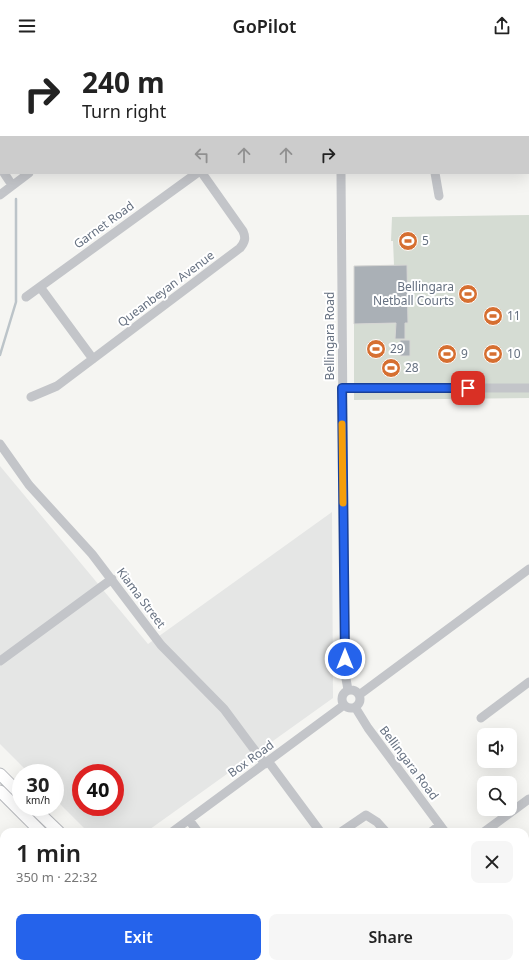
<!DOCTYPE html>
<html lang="en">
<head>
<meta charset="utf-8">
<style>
	:root { --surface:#fff; --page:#f6f6f6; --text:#222; --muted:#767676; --accent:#2563eb }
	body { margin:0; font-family:"Noto Sans",sans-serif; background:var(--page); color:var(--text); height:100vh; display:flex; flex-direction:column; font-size:15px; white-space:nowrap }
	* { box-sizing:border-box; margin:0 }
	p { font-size:13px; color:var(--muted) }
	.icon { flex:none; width:22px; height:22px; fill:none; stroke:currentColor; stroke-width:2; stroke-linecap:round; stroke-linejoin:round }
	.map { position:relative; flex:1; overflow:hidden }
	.sheet { position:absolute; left:0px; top:776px; width:529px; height:140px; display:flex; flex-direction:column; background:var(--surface); border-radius:12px 12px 0 0; box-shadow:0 4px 16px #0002 }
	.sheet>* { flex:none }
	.guide { position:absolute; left:0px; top:0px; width:529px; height:122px; box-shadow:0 4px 16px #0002; background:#fff; color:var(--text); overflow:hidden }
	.controls { position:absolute; left:477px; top:676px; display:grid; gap:8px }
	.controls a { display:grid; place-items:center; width:40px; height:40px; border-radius:8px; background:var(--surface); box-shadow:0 4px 16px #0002; font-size:20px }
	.speed { position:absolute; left:12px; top:712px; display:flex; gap:8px; font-size:20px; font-weight:700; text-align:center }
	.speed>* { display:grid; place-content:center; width:52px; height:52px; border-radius:50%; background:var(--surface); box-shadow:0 4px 16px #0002; line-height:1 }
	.speed small { font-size:10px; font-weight:400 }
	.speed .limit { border:6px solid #d22; background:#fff; color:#111 }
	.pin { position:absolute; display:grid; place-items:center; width:34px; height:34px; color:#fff; margin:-17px; border-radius:8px; box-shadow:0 2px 6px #0006 }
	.me { position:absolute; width:44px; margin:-22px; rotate:0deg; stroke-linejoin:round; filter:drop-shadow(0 0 3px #0008) }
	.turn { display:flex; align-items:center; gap:14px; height:84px; padding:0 16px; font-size:18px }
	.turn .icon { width:52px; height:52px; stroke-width:2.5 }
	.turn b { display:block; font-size:28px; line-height:34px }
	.lanes { display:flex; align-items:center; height:38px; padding:0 16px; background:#0003; justify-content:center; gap:20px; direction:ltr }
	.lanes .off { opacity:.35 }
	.round { display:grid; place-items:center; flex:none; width:42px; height:42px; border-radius:8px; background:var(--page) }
	.overview { display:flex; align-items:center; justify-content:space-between; height:68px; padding:0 16px }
	h1 { font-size:24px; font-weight:600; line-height:30px }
	.primary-button { display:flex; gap:8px; margin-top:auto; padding:8px 16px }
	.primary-button a { flex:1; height:46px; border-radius:8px; background:var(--accent); color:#fff; font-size:16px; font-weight:600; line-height:46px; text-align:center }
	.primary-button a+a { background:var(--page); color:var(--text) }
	header { display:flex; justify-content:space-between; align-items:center; height:52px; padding:0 16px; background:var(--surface); font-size:18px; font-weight:600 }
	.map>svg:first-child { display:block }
	.built { fill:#e5e6e5; fill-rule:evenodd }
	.green { fill:#d5dcd3 }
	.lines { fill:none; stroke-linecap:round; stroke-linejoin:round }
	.stream { stroke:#bcc4c9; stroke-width:2.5 }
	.building { fill:#aab0b6; stroke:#d6d6d4 }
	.major-casing { stroke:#b6b8bc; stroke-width:13 }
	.minor { stroke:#c3c5c9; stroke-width:9 }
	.major { stroke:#fff; stroke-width:11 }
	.route-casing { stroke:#184099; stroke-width:10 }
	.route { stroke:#2563eb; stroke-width:7 }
	.slow { stroke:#f59e0b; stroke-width:7 }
	.labels { text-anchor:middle; stroke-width:4; stroke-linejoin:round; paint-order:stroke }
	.street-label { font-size:12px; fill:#667181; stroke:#fff }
	.poi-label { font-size:12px; fill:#667181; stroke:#fff; text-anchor:start }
</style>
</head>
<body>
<header><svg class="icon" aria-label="menu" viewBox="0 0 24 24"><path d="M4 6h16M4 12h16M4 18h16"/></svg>GoPilot<svg class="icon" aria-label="share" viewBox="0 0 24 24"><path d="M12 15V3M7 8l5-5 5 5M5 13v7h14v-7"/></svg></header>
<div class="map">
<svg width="529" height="916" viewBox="0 0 529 916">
	<rect width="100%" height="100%" fill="#f5f5f2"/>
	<!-- built -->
	<path class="built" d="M0,414L148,592L332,460L333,646L146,780H88L55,747V721H29L0,692ZM81,721H115V755H81Z"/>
	<!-- green -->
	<path class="green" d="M529,163V346L354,348V272L408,271L407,213H394L393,189H391L392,165Z"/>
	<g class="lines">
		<!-- stream -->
		<path class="stream" d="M0,29L1,31
			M0,303L16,250V147"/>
	</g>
	<!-- building -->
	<path class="building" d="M407,213L408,271H405V287H395L396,271L354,272V214Z
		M400,288H410V304H400Z"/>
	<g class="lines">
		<defs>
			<path id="major" d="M0,722L21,743
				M0,739L41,780
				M33,755L59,780
				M183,912L188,916
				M206,912L212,916"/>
		</defs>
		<!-- major casing -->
		<use href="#major" class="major-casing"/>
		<!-- minor -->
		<path class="minor" d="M321,0L322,1
			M47,1V0
			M192,1L193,0
			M372,1L374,0
			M528,30H529
			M528,67L529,71
			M4,121L12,133
			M341,121L345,621L348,638
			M435,121L439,144
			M0,143L29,121
			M40,235L93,307
			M26,245L197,121
			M342,336H529
			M31,345L57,334L240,196C245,190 246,186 243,179L202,121
			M0,392L29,433L92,502L161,593L224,657L265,712
			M0,609L112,527
			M342 647a9 9 0 1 1 18 0a9 9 0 1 1-18 0Z
			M359,643L529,517
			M355,655L368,676L445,780
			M481,666L529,630
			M268,709L319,778
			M189,768L198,780
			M172,780L344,653
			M341,780L366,763L377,770L386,780
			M431,780L440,773
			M484,780L529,747
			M525,889L529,894
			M0,906L4,903
			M466,912L468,916"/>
		<!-- major -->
		<use href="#major" class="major"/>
	</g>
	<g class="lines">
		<defs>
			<path id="route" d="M345,607L342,336H468"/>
		</defs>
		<!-- route casing -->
		<use href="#route" class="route-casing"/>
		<!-- route -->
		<use href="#route" class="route"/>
		<!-- slow -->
		<path class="slow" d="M342,372L343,451"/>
	</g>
	<!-- icons -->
	<defs>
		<symbol id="stadium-disc" viewBox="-11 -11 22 22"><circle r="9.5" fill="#d66f31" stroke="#fff"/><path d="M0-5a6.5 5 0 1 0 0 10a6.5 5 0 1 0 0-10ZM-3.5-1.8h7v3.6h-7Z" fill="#fff"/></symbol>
	</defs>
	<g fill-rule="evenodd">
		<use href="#stadium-disc" x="397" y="178" width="22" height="22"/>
		<use href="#stadium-disc" x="457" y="231" width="22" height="22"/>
		<use href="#stadium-disc" x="482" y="253" width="22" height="22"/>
		<use href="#stadium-disc" x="365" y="286" width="22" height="22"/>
		<use href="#stadium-disc" x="436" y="291" width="22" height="22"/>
		<use href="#stadium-disc" x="482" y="291" width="22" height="22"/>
		<use href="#stadium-disc" x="380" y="305" width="22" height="22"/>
	</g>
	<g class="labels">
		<!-- street labels -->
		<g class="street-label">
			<text transform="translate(104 173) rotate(-36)" y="4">Garnet Road</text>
			<text transform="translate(166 237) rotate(-37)" y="4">Queanbeyan Avenue</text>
			<text transform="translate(330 284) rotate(-90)" y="4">Bellingara Road</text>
			<text transform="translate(141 546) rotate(53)" y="4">Kiama Street</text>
			<text transform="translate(251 707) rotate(-36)" y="4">Box Road</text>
			<text transform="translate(409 711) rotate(53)" y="4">Bellingara Road</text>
		</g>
		<!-- poi labels -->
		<g class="poi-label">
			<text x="422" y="193">5</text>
			<text x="454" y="239" text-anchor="end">Bellingara<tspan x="454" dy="14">Netball Courts</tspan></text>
			<text x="507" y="268">11</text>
			<text x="390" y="301">29</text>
			<text x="461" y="306">9</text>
			<text x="507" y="306">10</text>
			<text x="405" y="320">28</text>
		</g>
	</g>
</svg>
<div class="controls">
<a><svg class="icon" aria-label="sound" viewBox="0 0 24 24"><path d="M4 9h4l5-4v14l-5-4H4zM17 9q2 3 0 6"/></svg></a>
<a><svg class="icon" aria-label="search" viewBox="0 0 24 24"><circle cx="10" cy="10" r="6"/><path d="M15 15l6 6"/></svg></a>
</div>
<div class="speed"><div>30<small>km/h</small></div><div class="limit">40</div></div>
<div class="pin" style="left:468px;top:336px;background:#d93025"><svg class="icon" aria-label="arrive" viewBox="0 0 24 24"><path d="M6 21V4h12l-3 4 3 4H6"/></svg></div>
<svg class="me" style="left:345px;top:607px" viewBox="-20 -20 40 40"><circle r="17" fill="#2563eb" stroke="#fff" stroke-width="3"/><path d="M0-11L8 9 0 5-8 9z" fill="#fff"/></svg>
<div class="guide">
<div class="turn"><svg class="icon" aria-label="right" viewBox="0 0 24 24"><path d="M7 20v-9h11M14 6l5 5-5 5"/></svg><div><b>240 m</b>Turn right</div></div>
<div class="lanes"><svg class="icon off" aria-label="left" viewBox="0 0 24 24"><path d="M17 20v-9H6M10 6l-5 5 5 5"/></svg><svg class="icon off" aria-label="ahead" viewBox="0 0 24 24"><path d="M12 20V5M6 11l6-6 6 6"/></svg><svg class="icon off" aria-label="ahead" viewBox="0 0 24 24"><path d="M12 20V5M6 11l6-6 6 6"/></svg><svg class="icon" aria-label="right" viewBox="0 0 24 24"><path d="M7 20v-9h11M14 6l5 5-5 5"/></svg></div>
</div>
<section class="sheet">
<div class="overview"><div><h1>1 min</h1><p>350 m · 22:32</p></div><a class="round"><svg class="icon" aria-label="close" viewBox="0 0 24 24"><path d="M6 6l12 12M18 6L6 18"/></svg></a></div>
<div class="primary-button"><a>Exit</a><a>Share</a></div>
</section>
</div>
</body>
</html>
